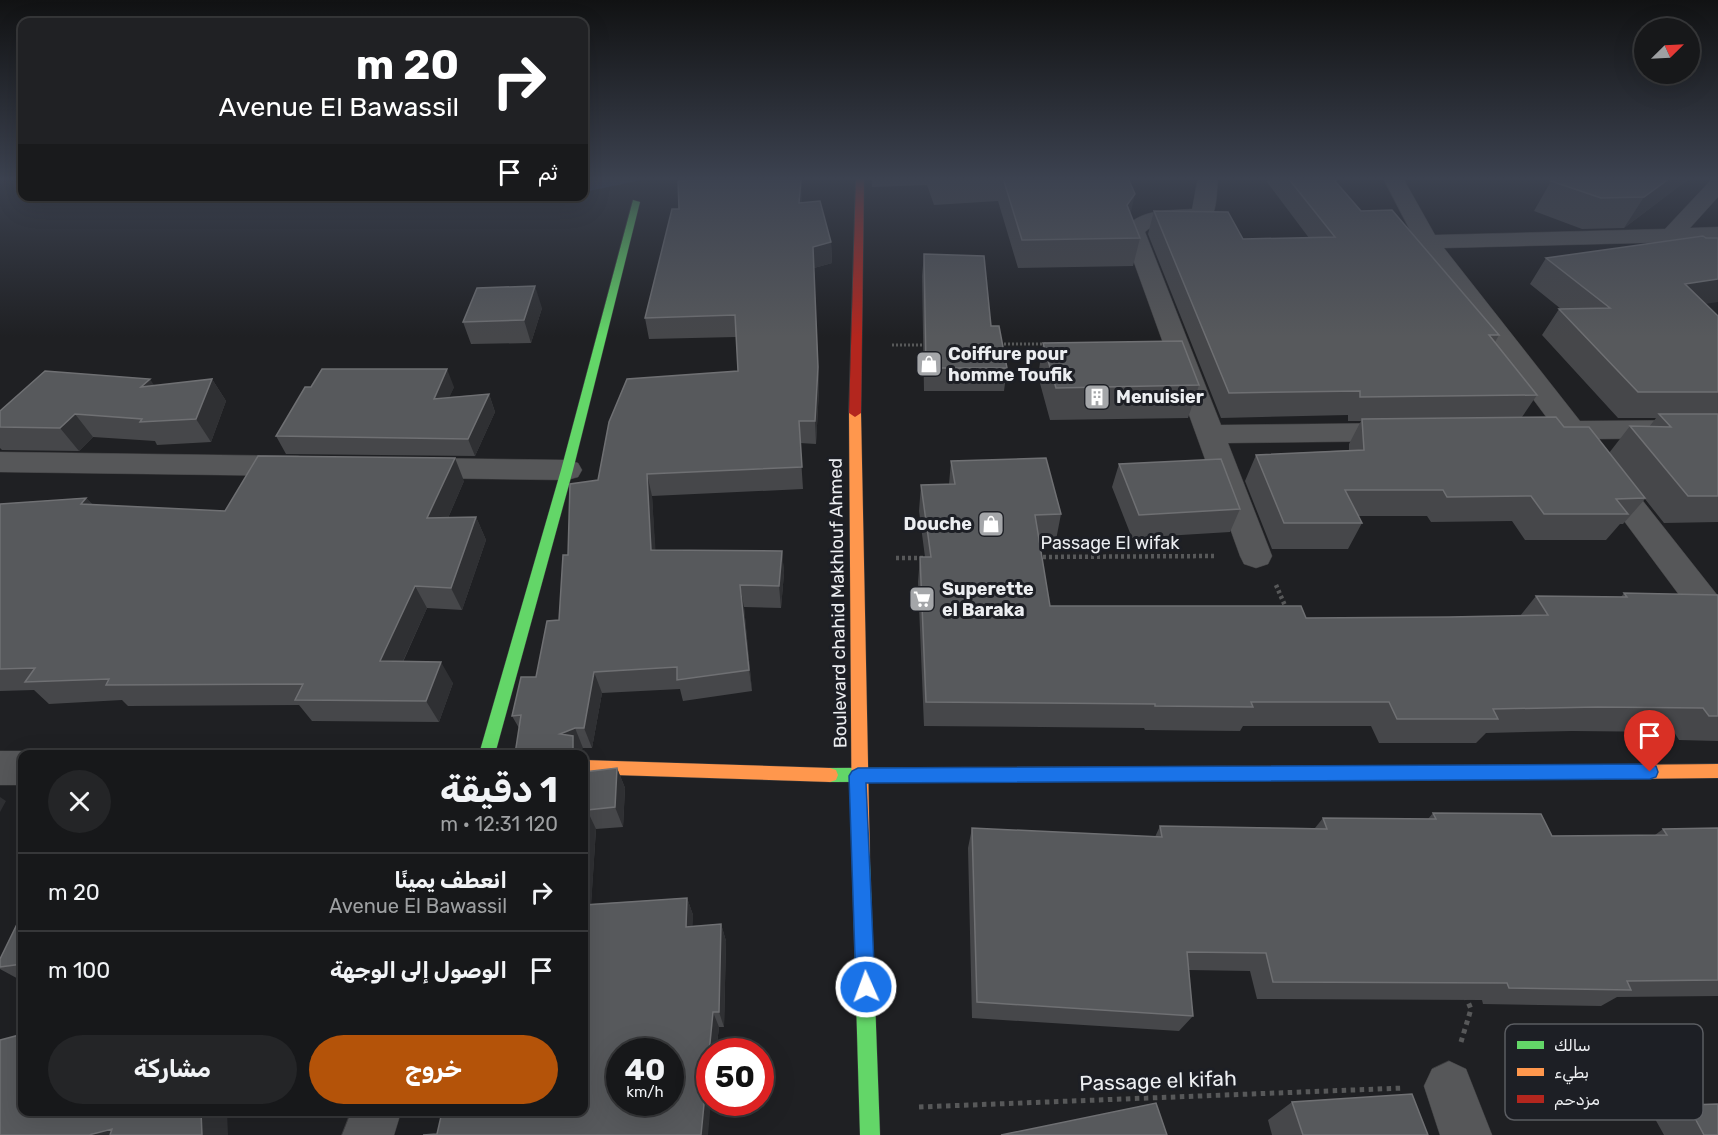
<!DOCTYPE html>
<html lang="ar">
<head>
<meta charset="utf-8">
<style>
	:root { --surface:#17181a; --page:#242527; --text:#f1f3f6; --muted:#9ea0a2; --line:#363739; --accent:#b45309 }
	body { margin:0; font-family:Rubik,Vazirmatn,sans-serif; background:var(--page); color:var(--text); direction:rtl; height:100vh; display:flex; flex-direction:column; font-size:22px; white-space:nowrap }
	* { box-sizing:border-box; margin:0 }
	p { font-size:20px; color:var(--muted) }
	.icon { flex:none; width:33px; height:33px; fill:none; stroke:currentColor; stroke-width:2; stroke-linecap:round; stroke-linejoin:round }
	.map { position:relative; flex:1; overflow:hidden; direction:ltr }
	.details { position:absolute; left:18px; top:750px; width:570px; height:366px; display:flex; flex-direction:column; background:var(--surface); border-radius:12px; box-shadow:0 6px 24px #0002,0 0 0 2px var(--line); direction:rtl }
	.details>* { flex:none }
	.banner { position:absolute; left:18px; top:18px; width:570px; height:183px; border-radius:12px; box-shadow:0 6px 24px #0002,0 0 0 2px var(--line); direction:rtl; background:#202124; color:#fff; overflow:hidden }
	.needle { width:39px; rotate:66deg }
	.controls { position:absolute; left:1634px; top:18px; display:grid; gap:12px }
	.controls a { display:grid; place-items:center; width:66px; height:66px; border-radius:50%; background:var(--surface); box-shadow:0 6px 24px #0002,0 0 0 2px var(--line); font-size:30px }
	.speed { position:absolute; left:606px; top:1038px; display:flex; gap:12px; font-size:30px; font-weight:700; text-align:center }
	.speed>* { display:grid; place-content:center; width:78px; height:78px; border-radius:50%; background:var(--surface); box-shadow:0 6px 24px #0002,0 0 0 2px var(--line); line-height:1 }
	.speed small { font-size:15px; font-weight:400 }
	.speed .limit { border:9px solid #d22; background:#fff; color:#111 }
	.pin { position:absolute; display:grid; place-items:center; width:51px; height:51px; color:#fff; margin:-62px -26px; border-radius:50% 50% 50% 0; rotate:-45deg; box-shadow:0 0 6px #0007 }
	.pin .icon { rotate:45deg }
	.me { position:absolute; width:66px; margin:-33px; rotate:358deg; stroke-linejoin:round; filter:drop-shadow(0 0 4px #0008) }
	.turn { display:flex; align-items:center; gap:21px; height:126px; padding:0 30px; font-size:27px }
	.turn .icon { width:78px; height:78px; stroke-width:2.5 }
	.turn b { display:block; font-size:42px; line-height:51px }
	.then { display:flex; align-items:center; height:57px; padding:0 30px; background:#0003; gap:12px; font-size:22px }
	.round { display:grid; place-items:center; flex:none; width:63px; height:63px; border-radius:32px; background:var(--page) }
	.overview { display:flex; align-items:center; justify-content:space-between; height:102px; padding:0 30px }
	h1 { font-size:36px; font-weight:700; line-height:45px }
	.cta { display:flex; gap:12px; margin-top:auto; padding:12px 30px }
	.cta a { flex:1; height:69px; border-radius:36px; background:var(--accent); color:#fff; font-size:24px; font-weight:700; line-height:69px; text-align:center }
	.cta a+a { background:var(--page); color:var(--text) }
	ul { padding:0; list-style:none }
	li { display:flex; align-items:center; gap:18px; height:78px; padding:0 30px; border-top:2px solid var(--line) }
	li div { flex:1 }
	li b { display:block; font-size:22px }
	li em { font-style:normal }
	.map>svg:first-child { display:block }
	.green { fill:#28365a }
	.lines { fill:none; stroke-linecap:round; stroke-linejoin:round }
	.street-casing { stroke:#3d3d3f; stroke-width:1 }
	.fast-casing { stroke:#3d3d3f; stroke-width:1 }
	.slow-casing { stroke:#3d3d3f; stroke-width:1 }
	.jam-casing { stroke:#3d3d3f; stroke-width:1 }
	.path-far2 { stroke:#575859; stroke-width:3; stroke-dasharray:2 2; stroke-linecap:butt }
	.path-far1 { stroke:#575859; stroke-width:4.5; stroke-dasharray:3 3; stroke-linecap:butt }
	.path { stroke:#575859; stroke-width:5; stroke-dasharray:4.5 4.5; stroke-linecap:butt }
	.street { fill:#565759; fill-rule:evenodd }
	.fast { fill:#63d668; fill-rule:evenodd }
	.slow { fill:#ff974d; fill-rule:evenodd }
	.jam { fill:#b3261e; fill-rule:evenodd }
	.wall { fill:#46474a }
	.shaded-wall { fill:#2f3033 }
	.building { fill:#57595c; stroke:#6f7073; stroke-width:1.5; fill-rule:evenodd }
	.route { fill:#1a73e8; stroke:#114b97; stroke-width:1.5 }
	.labels { text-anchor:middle; stroke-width:6; stroke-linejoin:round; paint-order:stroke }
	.poi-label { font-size:18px; font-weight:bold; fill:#eceef1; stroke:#1d1f25; text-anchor:start }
	.street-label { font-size:18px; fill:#eceef1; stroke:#1d1f25 }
	.near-street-label { font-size:21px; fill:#eceef1; stroke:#1d1f25 }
	.key { fill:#1d1f25; stroke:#5b5d62; stroke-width:1.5 }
	.key-label { font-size:16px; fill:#eceef1 }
</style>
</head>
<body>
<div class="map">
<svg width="1718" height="1135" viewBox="0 0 1718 1135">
	<rect width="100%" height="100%" fill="#1f2023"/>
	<!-- green -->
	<path class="green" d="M590,178H651L584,192V184Z"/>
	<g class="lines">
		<defs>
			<path id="street" d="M1198,178H1218C1217,188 1217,202 1214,211C1206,232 1161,216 1145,232L1221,425L1400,423L1410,425L1414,432L1410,439L1400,441L1228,443L1272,556L1268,564L1256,568L1244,564L1240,556L1123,232C1137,208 1168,211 1192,209Z
				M1383,178H1403L1435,235L1665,229L1711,180L1718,178V197L1690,228L1718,227V241L1444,248L1580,421L1718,420V438L1594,439L1718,596V635L1706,631L1563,439L1546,437L1542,430L1550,422L1416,242Z
				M0,452L298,456L309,459L313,466L309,473L298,476L0,472Z
				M416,458L567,460L578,463L582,470L578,477L567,480L416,478L405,475L401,468L405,461Z
				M0,751H22L33,754H22V785H0Z
				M1449,1061L1466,1069L1492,1135H1440L1424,1086L1432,1069Z
				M351,1112H401L394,1135H342Z"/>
			<path id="fast" d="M633,200L640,202L573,470L495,754H479L561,470Z
				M1307,766L1313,768L1315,773L1313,778L1307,780L830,782L824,780L822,775L824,770L830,768Z
				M861,855L867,857L870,863L880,1135H860L852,863L855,857Z"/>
			<path id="slow" d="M855,409L861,413L870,863L867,869L861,871L855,869L852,863L849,413Z
				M584,760L830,768L836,770L838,775L836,780L830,782L584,774Z
				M1718,764V778L1619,779L1613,777L1611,772L1613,767L1619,765Z"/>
			<path id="jam" d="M856,178H864L861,413L855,417L849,413Z
				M1619,765L1625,767L1627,772L1625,777L1619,779L1307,780L1301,778L1299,773L1301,768L1307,766Z"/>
		</defs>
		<!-- street casing -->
		<use href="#street" class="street-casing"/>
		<!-- fast casing -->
		<use href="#fast" class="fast-casing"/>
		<!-- slow casing -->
		<use href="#slow" class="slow-casing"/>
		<!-- jam casing -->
		<use href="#jam" class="jam-casing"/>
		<!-- path-far2 -->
		<path class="path-far2" d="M1000,344H1047
			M892,345H927"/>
		<!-- path-far1 -->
		<path class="path-far1" d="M1037,557L1216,556
			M896,558H925
			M1276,585L1286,608"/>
		<!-- path -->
		<path class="path" d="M1461,1042L1471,1009L1466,997
			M919,1107L1404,1088"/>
		<!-- street -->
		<use href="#street" class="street"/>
		<!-- fast -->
		<use href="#fast" class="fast"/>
		<!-- slow -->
		<use href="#slow" class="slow"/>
		<!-- jam -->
		<use href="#jam" class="jam"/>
	</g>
	<!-- wall -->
	<path class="wall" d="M872,178H1128L1131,215L1140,238L1133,266L1018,268L998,201L934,205L927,185L872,187Z
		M1268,178H1338L1336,182L1361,211L1499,335L1495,342L1537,395L1522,417L1564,427L1609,453L1630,426L1649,427L1656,418H1618L1542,335L1559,309H1561L1530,284L1546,258L1706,304L1718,316V522L1664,523L1645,499L1623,524H1620L1606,540H1525L1512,521L1431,522L1427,516H1358L1362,523L1348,549H1272L1245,481L1256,455L1349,450V444L1361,421H1348V415L1221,418L1148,234L1154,211L1243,239L1309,238L1267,182Z
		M1556,178H1690L1624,228L1582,229L1534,211L1551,181Z
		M802,202L831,242L832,263L814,268L819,389L816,444L800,443L803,489L652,496L655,550L782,551L784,573L781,608L744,607L752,691L683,701L680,689L602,693L592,748H583L579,750L519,728L512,716L536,677L559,620L568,555L598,480L738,371L736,337L649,339L645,318Z
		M924,254L1007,368L1004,391H924L922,276Z
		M542,308L531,343L471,344L463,322Z
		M1043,343L1199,385L1188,418L1050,420L1038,376Z
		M212,379L226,401L211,442L157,445L155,441L93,437L79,451L2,450L0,448V411L154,386Z
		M454,387L449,397L489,394L495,412L475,456L286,454L276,436Z
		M951,461L1061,514L1056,540L1039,541L1050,606L1306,618L1449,617L1520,616L1536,596L1621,597L1624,593L1718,595V741L1679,740L1674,732L1572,731L1486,733L1476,743H1379L1371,726H1243L1240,731L1145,730L1144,728L924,726L918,582L920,557H925L919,511L921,485L949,484Z
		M1119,464L1240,509L1230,532L1132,538L1112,487Z
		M464,481L448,518L476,517L486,540L462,610L427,608L403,662L453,683L439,722L312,721L299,705L128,706L122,700L49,704L34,690L0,691V504L86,498L93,505L225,511Z
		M617,768L625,788L623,827L596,829L591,904L687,898L693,915L692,926L721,924L726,941L724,1027H719L716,1052H710L437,1134L584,772Z
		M1433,813L1552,836L1655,835L1663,829L1718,828V996L1617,997L1601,1006L1483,1004L1482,1000L1257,999L1250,971L1189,970L1193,1016L1179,1031L972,1018L968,848L972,828L1155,837L1160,826L1315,828L1323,818L1428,819Z
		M22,916V981L0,969V959Z
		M1292,1102L1428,1135H1272L1268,1120Z
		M1688,1105L1718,1135H1664L1654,1117Z"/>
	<!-- shaded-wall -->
	<path class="shaded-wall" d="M1670,178H1690L1624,228L1644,197Z
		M801,180L802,201L800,223L799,203Z
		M1135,194L1129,221L1127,205Z
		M831,242L832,263L814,268L813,247Z
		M1718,279V302L1666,310L1685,284Z
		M535,286L542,308L531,343L524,320Z
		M818,367L819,389L816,444L815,421Z
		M447,369L454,387L441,416L434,399Z
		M150,379L165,402L141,387Z
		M212,379L226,401L211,442L196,419Z
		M489,394L495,412L475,456L468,439Z
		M75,414L93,437L79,451L60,428Z
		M455,458L464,481L438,541L427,518Z
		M647,474L652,496L657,572L651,550Z
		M86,498L105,520L81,504Z
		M476,517L486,540L462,610L451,588Z
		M782,551L784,573L781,608L779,586Z
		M740,585L744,607L752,691L749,670Z
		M415,586L427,608L393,683L380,661Z
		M441,662L453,683L439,722L426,701Z
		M594,672L602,693L592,748L584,728Z
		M575,728L583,748L579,750L581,754H573L560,734Z
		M617,768L625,788L623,827L615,807Z
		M0,797L6,801L0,812Z
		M587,810L596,829L590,922L584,910V867Z
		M687,898L693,915L692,944L686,927Z
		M721,924L726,941L724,1027L719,1012Z
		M713,1012L719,1027L716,1052H710V1102H711L708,1135H701Z
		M201,1112H227L228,1135H202Z
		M112,1129L128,1135H89Z"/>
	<!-- building -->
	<path class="building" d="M1003,178H1128L1135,194L1127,205L1140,238L1022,240Z
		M1288,178H1336L1335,181L1361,211L1392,210L1499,335H1489L1537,395L1360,397V391L1229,393L1154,211L1228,212L1243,239L1335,237Z
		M1556,178H1670L1644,197L1601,198L1551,181Z
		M712,179L801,180L799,203L820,201L831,242L813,247L818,367L815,421H799L802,467L647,474L651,550L782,551L779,586L740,585L749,670L677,680V667L594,672L584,728H575L560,734L573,736V754H515L521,715L512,716L521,677H536L547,621L559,620L563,555H568L570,484L598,480L609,422L627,379L738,371L735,315L645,318L672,209H679L678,181Z
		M1703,236L1706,238H1718V279L1685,284L1718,316V392H1638L1559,309L1610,308L1546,258Z
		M924,254L984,256L991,326H999L1007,368H926Z
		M535,286L524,320L463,322L477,288Z
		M1182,341L1199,385L1056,388L1043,343Z
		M322,369H447L434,399L489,394L468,439L276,436L305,387H311Z
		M45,371L150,379L141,387L212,379L196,419L140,422L142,419L75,414L60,428L0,427V411Z
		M1659,414H1718V496H1688L1630,426L1671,427Z
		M1556,417L1564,427H1589L1645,498L1616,499L1628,514H1544L1531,496L1447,497L1443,490H1345L1362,523H1284L1256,455L1364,450L1362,419Z
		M258,456L455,458L427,518L476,517L451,588L415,586L380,661L441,662L426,701L295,700L303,684L106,685L109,679L25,682L35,668L0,669V504L86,498L81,504L225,511Z
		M1046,458L1061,514L1035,515L1050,606H1301L1306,618L1449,617L1548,615L1536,596L1627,597L1624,593L1718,595V716H1709L1703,708L1597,707L1493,709L1498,719H1397L1389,702H1251L1253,707L1155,706V704L926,702L920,557H931L921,485L955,484L951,461Z
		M1221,459L1240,509L1139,515L1119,464Z
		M617,768L615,807L587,810L584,867V772Z
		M1433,813L1541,814L1552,836L1667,835L1663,829L1718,828V980L1627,981L1631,990L1509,988L1507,983L1273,982L1266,953L1187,952L1193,1016L977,1002L972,828L1162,837L1160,826L1327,829L1323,818L1436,819Z
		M687,898L686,927L721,924L719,1012H713L701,1135H423L437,1134L442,1112H584V905ZM620,1052H670V1102H620Z
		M21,916H22V964L0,967V959Z
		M22,1027V1112H201L202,1135H110L112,1129L89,1135H0V1040L19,1035Z
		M1412,1094L1428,1135H1303L1292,1102Z
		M1156,1103L1167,1135H1001Z
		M1718,1104V1135H1704L1688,1105Z"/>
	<!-- sky -->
	<linearGradient id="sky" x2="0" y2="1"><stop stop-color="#111213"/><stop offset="0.53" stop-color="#3c4250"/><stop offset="1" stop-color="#3c4250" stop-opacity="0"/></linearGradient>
	<rect width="1718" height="337" fill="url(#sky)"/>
	<!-- route -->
	<path class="route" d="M1650,764L1656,766L1658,772L1656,777L1650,779L866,783L875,987L872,994L866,997L859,994L856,987L849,776L852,771L858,768Z"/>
	<!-- icons -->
	<defs>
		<symbol id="shop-square" viewBox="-11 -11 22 22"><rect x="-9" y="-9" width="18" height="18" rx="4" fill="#a4a6a9" stroke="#1d1f25"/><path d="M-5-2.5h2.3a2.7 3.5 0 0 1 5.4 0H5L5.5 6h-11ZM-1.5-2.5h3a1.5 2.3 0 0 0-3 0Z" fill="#fff"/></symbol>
		<symbol id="building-square" viewBox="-11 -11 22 22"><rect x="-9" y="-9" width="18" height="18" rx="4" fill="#a4a6a9" stroke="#1d1f25"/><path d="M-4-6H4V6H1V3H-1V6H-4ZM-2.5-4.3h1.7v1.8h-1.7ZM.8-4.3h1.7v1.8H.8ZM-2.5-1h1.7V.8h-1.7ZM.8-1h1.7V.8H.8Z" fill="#fff"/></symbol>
		<symbol id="supermarket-square" viewBox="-11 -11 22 22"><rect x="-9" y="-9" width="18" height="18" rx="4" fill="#a4a6a9" stroke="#1d1f25"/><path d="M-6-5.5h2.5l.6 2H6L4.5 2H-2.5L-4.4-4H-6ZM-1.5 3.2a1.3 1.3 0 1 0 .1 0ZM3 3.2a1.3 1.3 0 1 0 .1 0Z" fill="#fff"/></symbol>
	</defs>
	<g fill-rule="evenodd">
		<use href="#shop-square" x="914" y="349" width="30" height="30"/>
		<use href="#building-square" x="1082" y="382" width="30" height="30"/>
		<use href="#shop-square" x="976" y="509" width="30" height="30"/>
		<use href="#supermarket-square" x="907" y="584" width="30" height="30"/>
	</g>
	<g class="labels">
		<!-- poi labels -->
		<g class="poi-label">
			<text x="948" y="360">Coiffure pour<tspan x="948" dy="21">homme Toufik</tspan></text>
			<text x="1116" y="403">Menuisier</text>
			<text x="972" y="530" text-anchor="end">Douche</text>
			<text x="942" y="595">Superette<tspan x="942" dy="21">el Baraka</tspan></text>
		</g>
		<!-- street labels -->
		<g class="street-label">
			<text x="1110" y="549">Passage El wifak</text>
			<text transform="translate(838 603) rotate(-91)" y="6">Boulevard chahid Makhlouf Ahmed</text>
		</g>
		<!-- near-street labels -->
		<g class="near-street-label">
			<text transform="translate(1158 1081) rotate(-2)" y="7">Passage el kifah</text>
		</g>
	</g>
	<!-- legend -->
	<rect x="1505" y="1024" width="198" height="96" rx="9" class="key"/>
	<rect x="1517" y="1041" width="27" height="8" fill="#63d668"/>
	<rect x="1517" y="1068" width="27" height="8" fill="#ff974d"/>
	<rect x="1517" y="1095" width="27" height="8" fill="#b3261e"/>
	<g class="key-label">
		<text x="1554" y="1051">سالك</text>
		<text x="1554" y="1078">بطيء</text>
		<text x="1554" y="1105">مزدحم</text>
	</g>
</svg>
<div class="controls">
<a><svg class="needle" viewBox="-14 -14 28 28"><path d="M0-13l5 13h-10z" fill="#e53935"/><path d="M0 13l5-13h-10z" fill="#9ea0a2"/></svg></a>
</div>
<div class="speed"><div>40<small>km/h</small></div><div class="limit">50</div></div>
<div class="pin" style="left:1650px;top:772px;background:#d93025"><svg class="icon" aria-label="arrive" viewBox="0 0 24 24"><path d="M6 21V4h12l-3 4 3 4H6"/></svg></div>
<svg class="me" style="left:866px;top:987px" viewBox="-20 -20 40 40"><circle r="17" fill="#1a73e8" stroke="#fff" stroke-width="3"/><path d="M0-11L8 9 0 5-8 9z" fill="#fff"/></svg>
<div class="banner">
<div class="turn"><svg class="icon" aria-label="right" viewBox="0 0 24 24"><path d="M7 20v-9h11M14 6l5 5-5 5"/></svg><div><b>20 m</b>Avenue El Bawassil</div></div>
<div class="then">ثم<svg class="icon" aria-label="arrive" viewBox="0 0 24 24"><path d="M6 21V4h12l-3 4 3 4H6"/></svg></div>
</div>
<section class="details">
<div class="overview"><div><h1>1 دقيقة</h1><p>120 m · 12:31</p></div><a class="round"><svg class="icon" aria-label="close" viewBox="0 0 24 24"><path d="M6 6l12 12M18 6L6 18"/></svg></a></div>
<ul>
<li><svg class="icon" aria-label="right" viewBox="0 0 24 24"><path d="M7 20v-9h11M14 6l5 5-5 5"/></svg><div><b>انعطف يمينًا</b><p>Avenue El Bawassil</p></div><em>20 m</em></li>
<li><svg class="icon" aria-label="arrive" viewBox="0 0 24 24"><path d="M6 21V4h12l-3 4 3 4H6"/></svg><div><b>الوصول إلى الوجهة</b></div><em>100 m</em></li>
</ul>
<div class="cta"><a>خروج</a><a>مشاركة</a></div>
</section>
</div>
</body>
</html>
